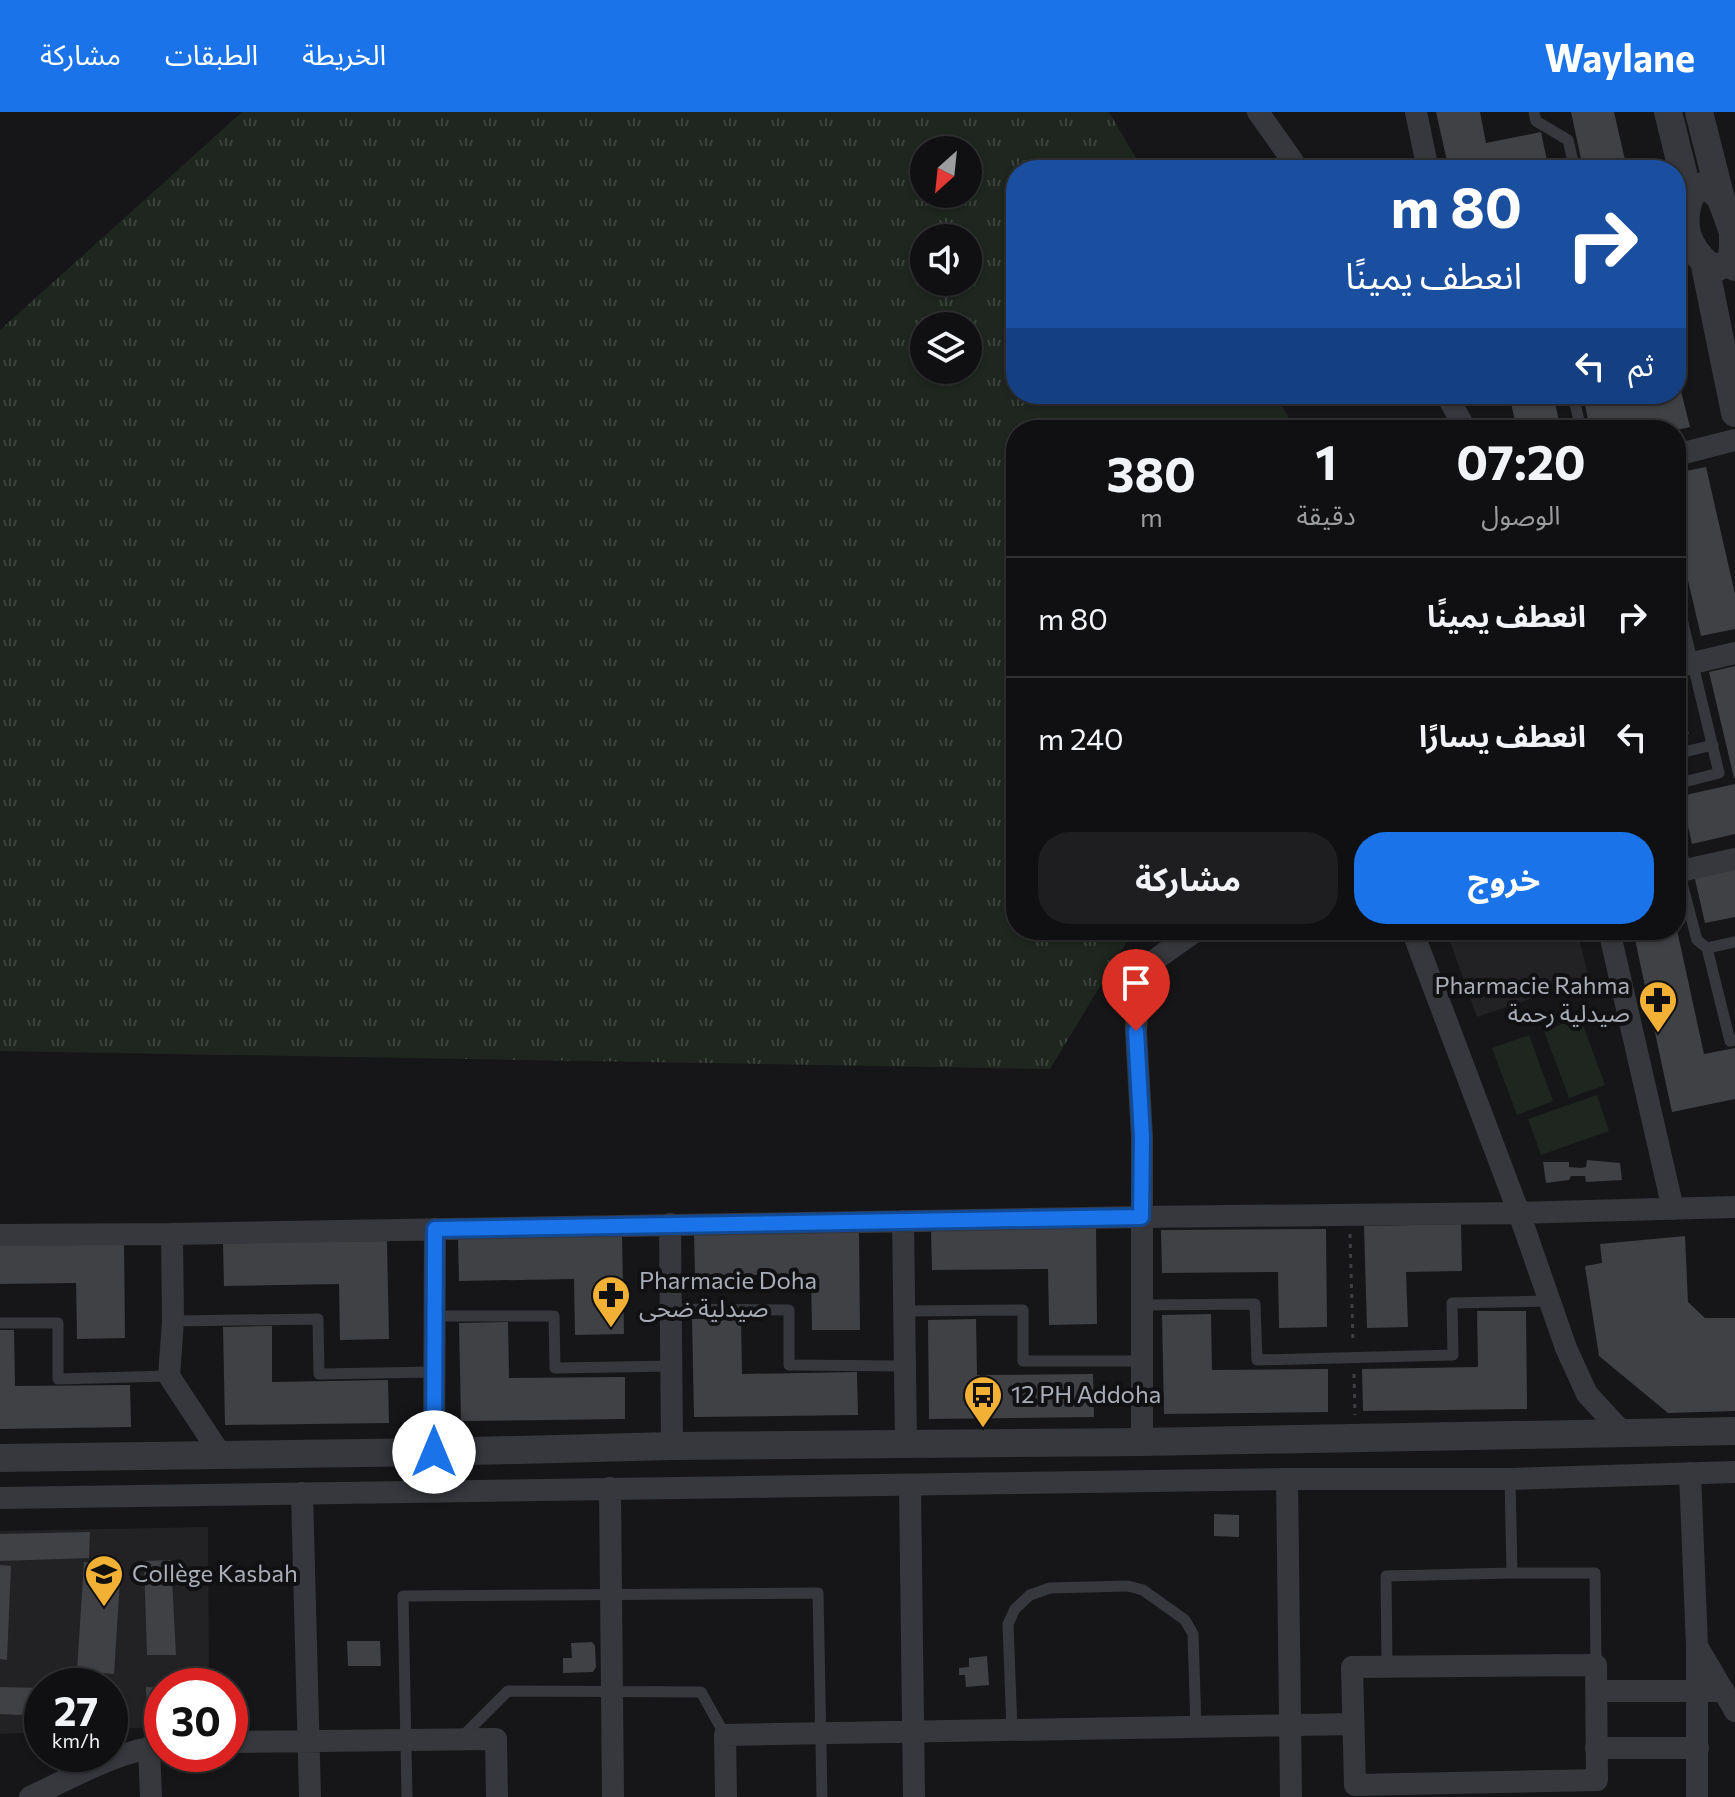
<!DOCTYPE html>
<html lang="ar">
<head>
<meta charset="utf-8">
<style>
	:root { --surface:#101012; --page:#1e1e20; --text:#f1f3f6; --muted:#9c9d9f; --line:#303032; --accent:#1a73e8 }
	body { margin:0; font-family:Commissioner,"Noto Sans Arabic",sans-serif; background:var(--page); color:var(--text); direction:rtl; height:100vh; display:flex; flex-direction:column; font-size:30px; white-space:nowrap }
	* { box-sizing:border-box; margin:0 }
	p { font-size:26px; color:var(--muted) }
	.icon { flex:none; width:44px; height:44px; fill:none; stroke:currentColor; stroke-width:2; stroke-linecap:round; stroke-linejoin:round }
	.map { position:relative; flex:1; overflow:hidden; direction:ltr }
	.panel { position:absolute; left:1006px; top:308px; width:680px; height:520px; display:flex; flex-direction:column; background:var(--surface); border-radius:32px; box-shadow:0 2px 6px #0004,0 0 0 2px var(--line); direction:rtl }
	.panel>* { flex:none }
	.hud { position:absolute; left:1006px; top:48px; width:680px; height:244px; border-radius:32px; box-shadow:0 2px 6px #0004,0 0 0 2px var(--line); direction:rtl; background:#1a4fa0; color:#fff; overflow:hidden }
	.needle { width:52px; rotate:207deg }
	.controls { position:absolute; left:910px; top:24px; display:grid; gap:16px }
	.controls a { display:grid; place-items:center; width:72px; height:72px; border-radius:50%; background:var(--surface); box-shadow:0 2px 6px #0004,0 0 0 2px var(--line); font-size:40px }
	.speed { position:absolute; left:24px; top:1556px; display:flex; gap:16px; font-size:40px; font-weight:700; text-align:center }
	.speed>* { display:grid; place-content:center; width:104px; height:104px; border-radius:50%; background:var(--surface); box-shadow:0 2px 6px #0004,0 0 0 2px var(--line); line-height:1 }
	.speed small { font-size:20px; font-weight:400 }
	.speed .limit { border:12px solid #d22; background:#fff; color:#111 }
	.pin { position:absolute; display:grid; place-items:center; width:68px; height:68px; color:#fff; margin:-82px -34px; border-radius:50% 50% 50% 0; rotate:-45deg; box-shadow:0 0 8px #0007 }
	.pin .icon { rotate:45deg }
	.me { position:absolute; width:88px; margin:-44px; rotate:0deg; stroke-linejoin:round; filter:drop-shadow(0 0 6px #0008) }
	.turn { display:flex; align-items:center; gap:28px; height:168px; padding:0 32px; font-size:36px }
	.turn .icon { width:104px; height:104px; stroke-width:2.5 }
	.turn b { display:block; font-size:56px; line-height:68px }
	.then { display:flex; align-items:center; height:76px; padding:0 32px; background:#0003; gap:16px; font-size:30px }
	.eta { display:flex; justify-content:space-evenly; align-items:center; height:136px; text-align:center }
	.eta b { font-size:48px; font-weight:700; line-height:56px }
	.button { display:flex; gap:16px; margin-top:auto; padding:16px 32px }
	.button a { flex:1; height:92px; border-radius:32px; background:var(--accent); color:#fff; font-size:32px; font-weight:700; line-height:92px; text-align:center }
	.button a+a { background:var(--page); color:var(--text) }
	ul { padding:0; list-style:none }
	li { display:flex; align-items:center; gap:24px; height:120px; padding:0 32px; border-top:2px solid var(--line) }
	li div { flex:1 }
	li b { display:block; font-size:30px }
	li em { font-style:normal }
	header { display:flex; align-items:center; gap:48px; box-sizing:border-box; height:112px; padding:0 40px; background:var(--accent); color:#fff }
	header strong { font-size:38px }
	nav { display:flex; gap:44px; margin-inline-start:auto; font-size:28px }
	.map>svg:first-child { display:block }
	.built { fill:#222225 }
	.grass { fill:url(#grass-tufts); fill-rule:evenodd }
	.green { fill:#1e261f }
	.building { fill:#404145 }
	.lines { fill:none; stroke-linecap:round; stroke-linejoin:round }
	.path { stroke:#3d3f44; stroke-width:3; stroke-dasharray:4 6; stroke-linecap:butt }
	.service { stroke:#37383d; stroke-width:11 }
	.minor { stroke:#37383d; stroke-width:22 }
	.tertiary { stroke:#37383d; stroke-width:28 }
	.route-casing { stroke:#114b97; stroke-width:20 }
	.route { stroke:#1a73e8; stroke-width:14 }
	.labels { text-anchor:middle; stroke-width:8; stroke-linejoin:round; paint-order:stroke }
	.poi-label { font-size:24px; fill:#a8adb8; stroke:#111113; text-anchor:start }
</style>
</head>
<body>
<header>
<strong>Waylane</strong>
<nav><a>الخريطة</a><a>الطبقات</a><a>مشاركة</a></nav>
</header>
<div class="map">
<svg width="1735" height="1685" viewBox="0 0 1735 1685">
	<defs>
		<pattern id="grass-tufts" width="24" height="20" patternUnits="userSpaceOnUse" patternTransform="scale(2)"><rect width="24" height="20" fill="#1e261f"/><path d="M3 7l-1-3M5 7V3M7 7l1-3M15 17l-1-3M17 17v-4M19 17l1-3" fill="none" stroke="#3c433d"/></pattern>
	</defs>
	<rect width="100%" height="100%" fill="#161618"/>
	<!-- built -->
	<path class="built" d="M1446,818H1577L1589,867L1477,905Z
		M208,1415L209,1574H162V1615L110,1617V1574H42V1620L0,1622V1419Z"/>
	<!-- grass -->
	<path class="grass" d="M242,0H1109L1143,58H1016V282H1275L1296,318H1016V818H1134L1050,957L0,939V218ZM924,38H968V82H924ZM924,126H968V170H924ZM924,214H968V258H924Z"/>
	<!-- green -->
	<path class="green" d="M1580,905L1605,973L1569,986L1544,919Z
		M1529,923L1553,989L1517,1003L1492,936Z
		M1597,983L1609,1019L1541,1043L1528,1007Z"/>
	<!-- building -->
	<path class="building" d="M1436,0H1480L1486,31L1541,20L1549,58H1449Z
		M1571,0H1614L1625,48L1583,56Z
		M1676,259L1690,315L1676,318H1590L1584,287L1607,282H1676Z
		M1509,282H1553L1561,318H1517Z
		M1706,355L1735,482V517L1701,524L1676,417V361Z
		M1735,554V666H1734L1709,560Z
		M1676,570L1689,622L1676,625Z
		M1735,672V722L1692,732L1681,684Z
		M1735,754V805L1705,811L1694,763Z
		M1633,818H1677L1704,942L1735,936V987L1672,1000Z
		M1587,1048L1620,1051L1622,1068L1586,1070L1585,1064H1571L1569,1068L1546,1071L1543,1050H1569V1055L1581,1056L1586,1055Z
		M1461,1112L1462,1159L1406,1160L1408,1215L1367,1216L1364,1114Z
		M1096,1114L1097,1212L1049,1213L1048,1157L932,1158L931,1116Z
		M1326,1117L1327,1215L1279,1216L1278,1160L1162,1161L1161,1118Z
		M859,1119L860,1218H812L811,1162L695,1164L694,1121Z
		M622,1124L624,1222L575,1223L574,1167L459,1169L458,1126Z
		M1685,1124L1688,1190L1705,1206H1735V1299L1668,1301L1599,1244L1585,1154L1602,1151L1600,1132Z
		M124,1128L125,1226L77,1227L76,1171L0,1172V1129Z
		M387,1129L389,1227L340,1228L339,1172L224,1174L223,1131Z
		M1477,1199H1526L1527,1297L1363,1299L1362,1257L1478,1255Z
		M1211,1202L1212,1258L1328,1257V1300L1164,1302L1162,1203Z
		M741,1206L742,1262L857,1260L858,1303L694,1305L692,1207Z
		M976,1207L977,1263L1093,1262L1094,1305L929,1307L928,1208Z
		M508,1210L509,1266L625,1265V1307L461,1309L459,1211Z
		M272,1214V1270L388,1268L389,1311L225,1313L223,1215Z
		M0,1218H14L15,1274L130,1273L131,1315L0,1317Z
		M1214,1402L1239,1403V1425L1214,1424Z
		M90,1420L89,1446L0,1449V1422Z
		M171,1448L176,1543H147L144,1449Z
		M84,1450L121,1452L114,1562L77,1559Z
		M0,1453L11,1454L7,1548L0,1547Z
		M347,1529H380L381,1554H348Z
		M592,1530L595,1534L596,1555L593,1560L563,1561V1546H572L571,1531Z
		M987,1544L989,1573L966,1575L965,1563H959V1556L969,1555V1546Z
		M0,1575L42,1576V1604L0,1602Z
		M146,1575L162,1576V1603H147Z
		M110,1578H116L115,1606H110Z"/>
	<g class="lines">
		<!-- path -->
		<path class="path" d="M1350,1122L1353,1231
			M1354,1262L1355,1303"/>
		<!-- service -->
		<path class="service" d="M1534,0L1536,9L1568,28L1575,58
			M1581,282L1575,291L1581,318
			M1676,482L1719,661L1676,672
			M1676,642L1713,633
			M1676,715L1686,758
			M1679,760L1697,828L1707,836L1730,929L1735,928
			M1707,836L1735,830
			M1142,1193L1255,1192L1257,1248L1453,1243L1452,1191L1550,1189
			M670,1197L789,1198V1253L906,1254
			M905,1199L1023,1198V1249H1142
			M434,1204H554L555,1256L671,1254
			M173,1209L318,1207L319,1262L434,1260
			M0,1211H58V1267L169,1264
			M1510,1367L1512,1461H1595L1596,1553
			M1387,1554L1386,1464L1512,1461
			M1012,1619L1008,1512L1015,1497L1030,1483L1050,1476L1128,1474L1143,1478L1185,1508L1193,1522L1196,1616
			M462,1625L508,1579L701,1580L725,1623
			M407,1685L403,1484L818,1481L822,1685"/>
		<!-- minor -->
		<path class="minor" d="M1258,0L1299,58
			M1416,0L1428,58
			M1446,282L1466,318
			M1676,343L1735,328
			M1676,555L1735,541
			M1676,760L1735,747
			M1412,818L1519,1101L1566,1236L1587,1282L1624,1322
			M1609,818L1673,1097
			M903,1109L906,1333
			M670,1112L672,1334
			M172,1122L173,1209L169,1264L221,1343
			M0,1123L172,1122L1141,1105L1519,1101L1735,1095
			M1142,1330V1025L1136,919L1138,884L1142,867L1148,855L1159,845L1197,818
			M434,1340L435,1117
			M1690,1361L1697,1534V1685
			M1287,1367L1291,1685
			M910,1374L914,1685
			M610,1376L613,1685
			M302,1381L310,1685
			M0,1386L1287,1367H1510L1735,1360
			M1697,1534L1735,1599
			M1596,1553L1597,1668L1355,1673L1352,1555Z
			M1597,1579H1724
			M230,1630L496,1627L497,1685
			M149,1635L151,1685
			M1596,1636H1698
			M30,1685C72,1666 116,1639 162,1634
			M726,1685L725,1623L1353,1612"/>
		<!-- tertiary -->
		<path class="tertiary" d="M1668,0L1689,85
			M1699,0L1721,87L1733,120V136L1732,143L1735,155
			M1704,149L1735,301
			M1718,155L1709,154C1699,145 1691,135 1687,122C1681,98 1694,52 1721,87
			M0,1346L434,1340L672,1334L1142,1330L1735,1319"/>
	</g>
	<g class="lines">
		<defs>
			<path id="route" d="M434,1340L435,1117L1141,1105L1142,1025L1136,919"/>
		</defs>
		<!-- route casing -->
		<use href="#route" class="route-casing"/>
		<!-- route -->
		<use href="#route" class="route"/>
	</g>
	<!-- icons -->
	<defs>
		<symbol id="pharmacy-pin" viewBox="-11 -11 22 30"><path d="M0 17L-7.5 6A9.5 9.5 0 1 1 7.5 6Z" fill="#f2b134" stroke="#111113"/><path d="M-2-6h4v4h4v4h-4v4h-4v-4h-4v-4h4Z" fill="#111"/></symbol>
		<symbol id="bus-pin" viewBox="-11 -11 22 30"><path d="M0 17L-7.5 6A9.5 9.5 0 1 1 7.5 6Z" fill="#f2b134" stroke="#111113"/><path d="M-5-6H5V4H4V6H2V4H-2V6H-4V4H-5ZM-3.5-4V0h7V-4ZM-3.5 1.2v1.5H-2V1.2ZM2 1.2v1.5H3.5V1.2Z" fill="#111"/></symbol>
		<symbol id="school-pin" viewBox="-11 -11 22 30"><path d="M0 17L-7.5 6A9.5 9.5 0 1 1 7.5 6Z" fill="#f2b134" stroke="#111113"/><path d="M0-5L7-2L0 1L-7-2ZM-4 1L0 2.5L4 1V4Q0 6-4 4Z" fill="#111"/></symbol>
	</defs>
	<g fill-rule="evenodd">
		<use href="#pharmacy-pin" x="1636" y="866" width="44" height="60"/>
		<use href="#pharmacy-pin" x="589" y="1161" width="44" height="60"/>
		<use href="#bus-pin" x="961" y="1261" width="44" height="60"/>
		<use href="#school-pin" x="82" y="1440" width="44" height="60"/>
	</g>
	<g class="labels">
		<!-- poi labels -->
		<g class="poi-label">
			<text x="1630" y="882" text-anchor="end">Pharmacie Rahma<tspan x="1630" dy="28">صيدلية رحمة</tspan></text>
			<text x="639" y="1177">Pharmacie Doha<tspan x="639" dy="28">صيدلية ضحى</tspan></text>
			<text x="1011" y="1291">12 PH Addoha</text>
			<text x="132" y="1470">Collège Kasbah</text>
		</g>
	</g>
</svg>
<div class="controls">
<a><svg class="needle" viewBox="-14 -14 28 28"><path d="M0-13l5 13h-10z" fill="#e53935"/><path d="M0 13l5-13h-10z" fill="#9c9d9f"/></svg></a>
<a><svg class="icon" aria-label="sound" viewBox="0 0 24 24"><path d="M4 9h4l5-4v14l-5-4H4zM17 9q2 3 0 6"/></svg></a>
<a><svg class="icon" aria-label="layers" viewBox="0 0 24 24"><path d="M12 4l9 5-9 5-9-5zM3 14l9 5 9-5"/></svg></a>
</div>
<div class="speed"><div>27<small>km/h</small></div><div class="limit">30</div></div>
<div class="pin" style="left:1136px;top:919px;background:#d93025"><svg class="icon" aria-label="arrive" viewBox="0 0 24 24"><path d="M6 21V4h12l-3 4 3 4H6"/></svg></div>
<svg class="me" style="left:434px;top:1340px" viewBox="-20 -20 40 40"><circle r="19" fill="#fff"/><path d="M0-13L10 11 0 6-10 11z" fill="#1a73e8"/></svg>
<div class="hud">
<div class="turn"><svg class="icon" aria-label="right" viewBox="0 0 24 24"><path d="M7 20v-9h11M14 6l5 5-5 5"/></svg><div><b>80 m</b>انعطف يمينًا</div></div>
<div class="then">ثم<svg class="icon" aria-label="left" viewBox="0 0 24 24"><path d="M17 20v-9H6M10 6l-5 5 5 5"/></svg></div>
</div>
<section class="panel">
<div class="eta">
<div><b>07:20</b><p>الوصول</p></div>
<div><b>1</b><p>دقيقة</p></div>
<div><b>380</b><p>m</p></div>
</div>
<ul>
<li><svg class="icon" aria-label="right" viewBox="0 0 24 24"><path d="M7 20v-9h11M14 6l5 5-5 5"/></svg><div><b>انعطف يمينًا</b></div><em>80 m</em></li>
<li><svg class="icon" aria-label="left" viewBox="0 0 24 24"><path d="M17 20v-9H6M10 6l-5 5 5 5"/></svg><div><b>انعطف يسارًا</b></div><em>240 m</em></li>
</ul>
<div class="button"><a>خروج</a><a>مشاركة</a></div>
</section>
</div>
</body>
</html>
